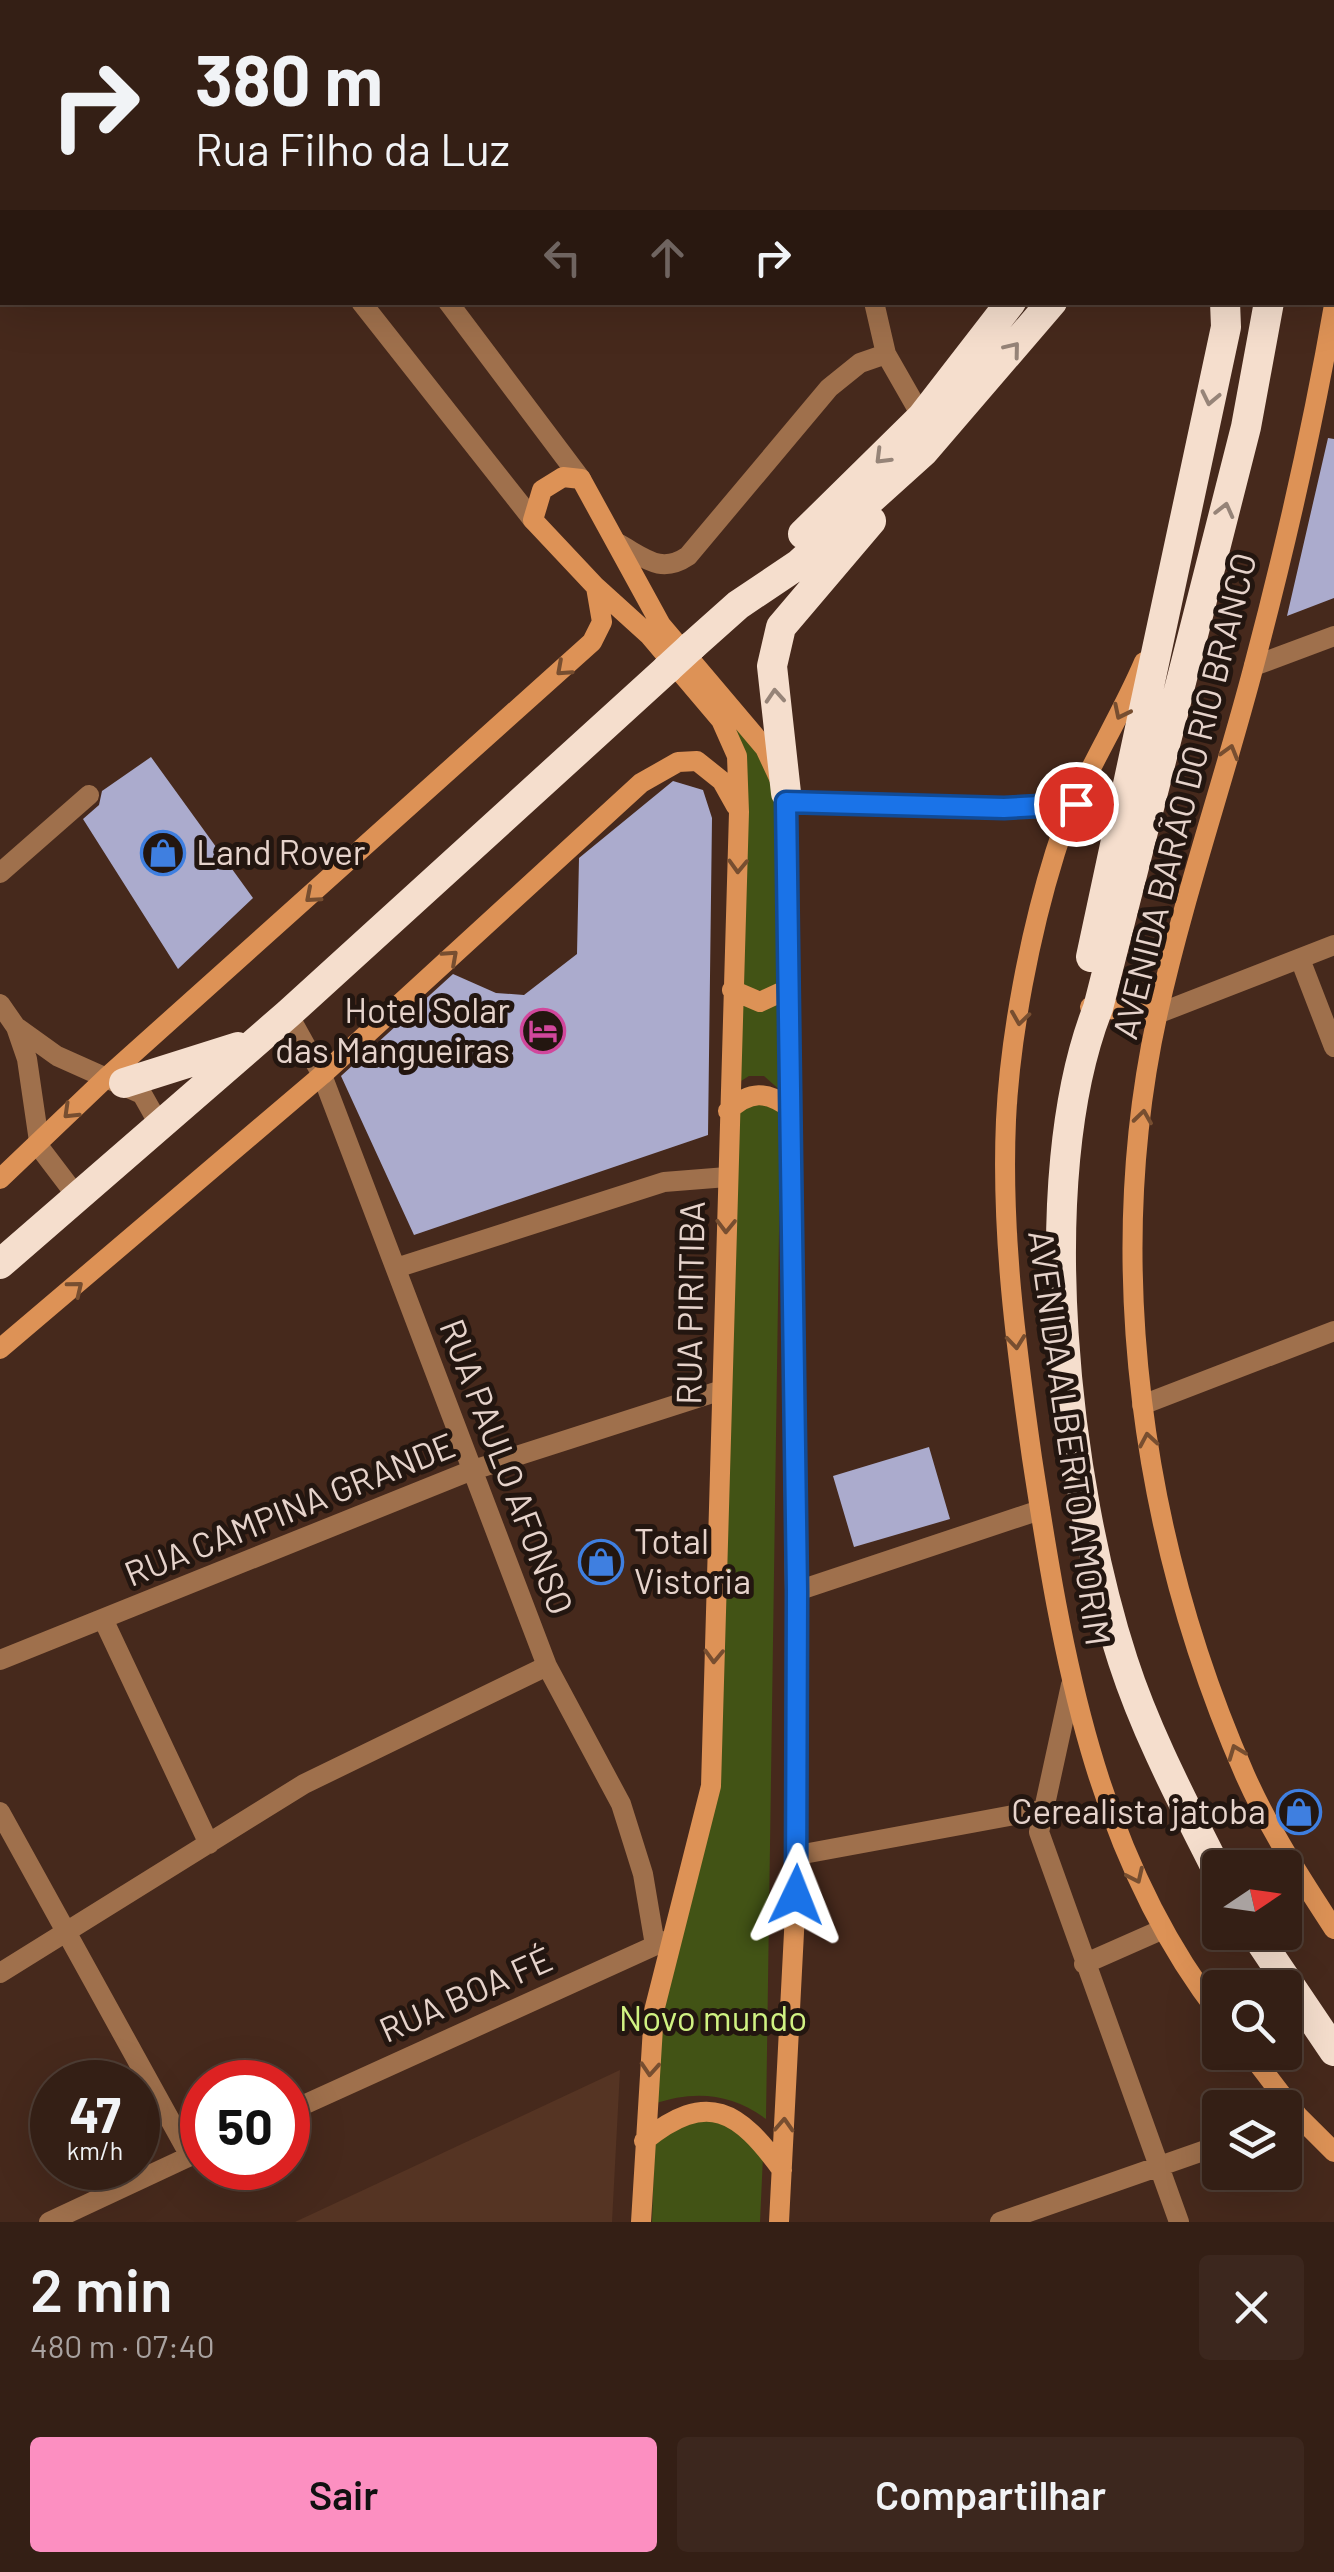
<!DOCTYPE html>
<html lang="pt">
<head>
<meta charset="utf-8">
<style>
	:root { --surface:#341f15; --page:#3c271e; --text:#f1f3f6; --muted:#a9a2a0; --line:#4e3d34; --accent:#fc8fc1 }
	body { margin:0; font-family:Barlow,sans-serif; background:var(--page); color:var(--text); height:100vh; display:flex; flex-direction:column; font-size:38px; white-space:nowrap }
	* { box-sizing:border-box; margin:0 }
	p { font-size:32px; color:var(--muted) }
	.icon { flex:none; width:55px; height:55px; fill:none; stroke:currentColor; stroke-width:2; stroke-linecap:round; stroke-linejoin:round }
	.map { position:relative; height:2222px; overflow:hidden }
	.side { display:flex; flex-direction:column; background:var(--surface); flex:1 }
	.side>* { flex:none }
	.top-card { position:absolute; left:0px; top:0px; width:1335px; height:305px; box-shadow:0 10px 40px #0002,0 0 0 2px var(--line); background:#341f15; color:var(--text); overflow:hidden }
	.needle { width:65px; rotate:77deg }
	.controls { position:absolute; left:1202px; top:1850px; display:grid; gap:20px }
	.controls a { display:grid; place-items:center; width:100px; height:100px; border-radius:10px; background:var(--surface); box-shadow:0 10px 40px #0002,0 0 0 2px var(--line); font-size:50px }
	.speed { position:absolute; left:30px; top:2060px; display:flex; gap:20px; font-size:50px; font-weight:700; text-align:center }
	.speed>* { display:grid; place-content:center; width:130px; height:130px; border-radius:50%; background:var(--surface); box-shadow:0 10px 40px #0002,0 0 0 2px var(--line); line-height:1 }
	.speed small { font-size:25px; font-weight:400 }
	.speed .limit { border:15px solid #d22; background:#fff; color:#111 }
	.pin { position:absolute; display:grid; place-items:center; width:85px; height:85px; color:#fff; margin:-42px; border:5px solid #fff; border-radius:50%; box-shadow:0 2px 10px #0007 }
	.me { position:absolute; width:110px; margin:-55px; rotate:2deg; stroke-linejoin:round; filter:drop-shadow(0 0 8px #0008) }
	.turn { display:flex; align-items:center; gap:35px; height:210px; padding:0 30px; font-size:45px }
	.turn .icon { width:130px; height:130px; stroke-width:2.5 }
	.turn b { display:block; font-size:70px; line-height:85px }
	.lanes { display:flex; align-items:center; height:95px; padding:0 30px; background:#0003; justify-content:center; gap:50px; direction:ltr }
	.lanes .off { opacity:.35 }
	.round { display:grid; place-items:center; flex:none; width:105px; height:105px; border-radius:10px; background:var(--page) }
	.head { display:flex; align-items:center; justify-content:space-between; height:170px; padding:0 30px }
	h1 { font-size:60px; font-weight:600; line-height:75px }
	.action { display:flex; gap:20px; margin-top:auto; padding:20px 30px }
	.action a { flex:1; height:115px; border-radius:10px; background:var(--accent); color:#111; font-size:40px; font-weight:600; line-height:115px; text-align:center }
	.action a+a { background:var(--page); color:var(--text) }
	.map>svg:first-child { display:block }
	.built { fill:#553423 }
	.green { fill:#425315 }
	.building { fill:#ababcd }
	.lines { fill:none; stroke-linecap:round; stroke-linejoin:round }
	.street { stroke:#9f704c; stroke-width:20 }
	.secondary { stroke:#dd9256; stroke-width:20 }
	.highway { stroke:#f5decd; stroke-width:30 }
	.highway-bridge { stroke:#f5decd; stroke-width:30 }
	.oneway { stroke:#968478 }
	.oneway2 { stroke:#774e30 }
	.route-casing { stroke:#114b97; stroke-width:25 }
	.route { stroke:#1a73e8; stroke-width:18 }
	.labels { text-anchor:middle; stroke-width:10; stroke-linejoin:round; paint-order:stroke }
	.street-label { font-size:35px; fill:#e6d3cb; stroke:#231610 }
	.poi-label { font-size:35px; fill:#e6d3cb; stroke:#231610; text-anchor:start }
	.park-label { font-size:35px; fill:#d0f282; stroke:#231610 }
</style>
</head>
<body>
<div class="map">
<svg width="1334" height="2222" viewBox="0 0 1334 2222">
	<rect width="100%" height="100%" fill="#46291c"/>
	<!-- built -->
	<path class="built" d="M620,2070L612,2222H295Z"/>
	<!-- green -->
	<path class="green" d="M720,700L744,727L778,790L781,970L777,986L765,992L740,986L744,819Z
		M735,1001L781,1003L782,1092L764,1076H749L736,1084Z
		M748,1098L778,1106L780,1164L766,2119C731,2093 694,2090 654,2104L659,2007L707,1802L733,1105Z
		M683,2117L735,2121L763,2156L760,2222H652L655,2129Z"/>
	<!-- building -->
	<path class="building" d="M1328,438L1334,439V598L1287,616Z
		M151,757L253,898L178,969L83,819L99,805L102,791Z
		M673,781L703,790L712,818L708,1135L414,1235L341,1076L453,974L496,993L524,995L577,954L579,858Z
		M929,1447L950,1519L854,1547L833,1476Z"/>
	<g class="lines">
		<!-- street -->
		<path class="street" d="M186,0L187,2
			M782,0L794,2
			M27,2L31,0
			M486,2V0
			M894,2V0
			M0,22L2,20
			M0,273L2,271
			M361,302L533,520
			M448,302L581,479
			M874,302L886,354L922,417
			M617,543C644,557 660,575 688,556L829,388L860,363L886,354
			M1254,666L1334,636
			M787,802L1004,808L1076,804
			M0,873L89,795
			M1300,959L1334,1047
			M0,1004L16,1027L27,1059L40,1148L78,1198
			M288,1014L322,1075L547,1666L621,1804L643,1874L655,1945
			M1157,1014L1334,945
			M18,1028L57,1056L142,1094L160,1126
			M396,1268L664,1182L727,1177
			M1142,1405L1334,1331
			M797,1591L1040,1510
			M104,1621L209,1844
			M0,1660L470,1471L722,1390
			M1071,1685L1039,1832L1179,2222
			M0,1812L190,2156
			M798,1855L1041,1810
			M1084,1964L1161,1930
			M0,1973L304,1784L547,1666
			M288,2112L665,1941
			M49,2222L201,2151
			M1000,2222L1220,2145"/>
		<!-- secondary -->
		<path class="secondary" d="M1334,305C1313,426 1285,549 1253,669C1223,783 1184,896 1158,1012C1102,1264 1142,1540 1245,1775C1269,1829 1302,1880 1334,1929
			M1144,662C1117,726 1075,787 1055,853C1030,933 1010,1036 1006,1120C1001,1234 1016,1346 1032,1458C1062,1653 1095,1855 1220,2015
			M732,990L760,1002L788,989
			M1090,1007L1157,1014
			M728,1111C750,1090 767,1091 790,1108
			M0,1179L107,1077L592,642L602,622L596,587
			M0,1349L322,1075L641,783L678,762L697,761L722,781L736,806
			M1249,2052L1298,2116L1334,2152
			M644,2141C708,2089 739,2111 782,2170
			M641,2222L654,2011L711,1786L739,812L737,756L721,720L649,635L596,587L533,520L542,490L563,477L581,479L661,625L765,748L786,793L798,1855L779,2222"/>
		<!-- highway -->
		<path class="highway" d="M1283,0V2
			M1155,2V0
			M1329,2L1330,0
			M803,534L922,417L1011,302
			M692,646L738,605L799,564L924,451L1052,302
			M786,793L772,666L781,627L871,521
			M1091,957L1226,327L1225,302
			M124,1083L238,1047
			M0,1264L288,1014L667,669
			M1220,1876C1185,1806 1147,1735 1123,1661C1066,1486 1030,1181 1098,1008L1246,427L1269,302
			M1254,1932L1334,2051"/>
		<!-- highway-bridge -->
		<path class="highway-bridge" d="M667,669L692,646"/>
	</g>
	<!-- one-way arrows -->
	<defs><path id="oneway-chevron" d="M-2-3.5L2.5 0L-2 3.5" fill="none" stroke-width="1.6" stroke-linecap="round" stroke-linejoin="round" transform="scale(2.5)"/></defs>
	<g class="oneway">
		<use href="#oneway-chevron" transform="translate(1013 349) rotate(-51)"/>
		<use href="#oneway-chevron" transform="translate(1210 398) rotate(102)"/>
		<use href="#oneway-chevron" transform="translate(882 457) rotate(135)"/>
		<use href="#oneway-chevron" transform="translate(1225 510) rotate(-76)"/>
		<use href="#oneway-chevron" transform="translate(775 696) rotate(-94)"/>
	</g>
	<g class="oneway2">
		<use href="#oneway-chevron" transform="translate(563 669) rotate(138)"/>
		<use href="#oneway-chevron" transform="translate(1121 712) rotate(116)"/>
		<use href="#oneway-chevron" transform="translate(1230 752) rotate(-74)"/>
		<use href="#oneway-chevron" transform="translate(738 866) rotate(92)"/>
		<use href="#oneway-chevron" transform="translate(312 896) rotate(139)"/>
		<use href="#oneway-chevron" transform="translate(451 957) rotate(-42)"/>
		<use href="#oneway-chevron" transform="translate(1020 1018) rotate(98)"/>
		<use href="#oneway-chevron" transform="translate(70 1112) rotate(136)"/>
		<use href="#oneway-chevron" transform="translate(1143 1117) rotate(-82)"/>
		<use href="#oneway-chevron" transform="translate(726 1226) rotate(91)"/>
		<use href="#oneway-chevron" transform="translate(76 1288) rotate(-39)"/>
		<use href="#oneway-chevron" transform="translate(1016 1342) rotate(84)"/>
		<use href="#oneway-chevron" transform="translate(1148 1440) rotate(-100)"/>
		<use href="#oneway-chevron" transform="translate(714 1656) rotate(92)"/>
		<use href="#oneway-chevron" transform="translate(1236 1752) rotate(-111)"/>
		<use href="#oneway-chevron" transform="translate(1136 1876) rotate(65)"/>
		<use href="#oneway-chevron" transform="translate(650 2069) rotate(94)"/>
		<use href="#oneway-chevron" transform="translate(784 2125) rotate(-87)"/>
	</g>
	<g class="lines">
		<defs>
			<path id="route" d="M796,1895L797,1591L786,802L1004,808L1076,804"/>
		</defs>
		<!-- route casing -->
		<use href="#route" class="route-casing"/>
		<!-- route -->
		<use href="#route" class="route"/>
	</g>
	<!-- icons -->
	<defs>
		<symbol id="shop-ring" viewBox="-11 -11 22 22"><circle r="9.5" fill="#231610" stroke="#3f7fe0" stroke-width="1.5"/><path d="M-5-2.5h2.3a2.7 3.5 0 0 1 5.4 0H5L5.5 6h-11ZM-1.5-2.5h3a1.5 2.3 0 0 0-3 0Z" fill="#3f7fe0"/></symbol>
		<symbol id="hotel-ring" viewBox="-11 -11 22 22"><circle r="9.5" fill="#231610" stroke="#d1479c" stroke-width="1.5"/><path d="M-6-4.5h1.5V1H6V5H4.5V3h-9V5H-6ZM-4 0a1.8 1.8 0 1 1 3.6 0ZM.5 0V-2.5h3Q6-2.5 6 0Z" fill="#d1479c"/></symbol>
	</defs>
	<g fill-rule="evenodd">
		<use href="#shop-ring" x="138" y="828" width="50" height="50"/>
		<use href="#hotel-ring" x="518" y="1006" width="50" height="50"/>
		<use href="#shop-ring" x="576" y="1537" width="50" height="50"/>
		<use href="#shop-ring" x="1274" y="1787" width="50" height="50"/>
	</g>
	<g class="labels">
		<!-- street labels -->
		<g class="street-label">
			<text transform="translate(1185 796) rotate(-76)" y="12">AVENIDA BARÃO DO RIO BRANCO</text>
			<text transform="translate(691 1303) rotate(-89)" y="12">RUA PIRITIBA</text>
			<text transform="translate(1069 1438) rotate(82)" y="12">AVENIDA ALBERTO AMORIM</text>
			<text transform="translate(506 1467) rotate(69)" y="12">RUA PAULO AFONSO</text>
			<text transform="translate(290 1510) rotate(-22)" y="12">RUA CAMPINA GRANDE</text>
			<text transform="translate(466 1995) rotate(-24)" y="12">RUA BOA FÉ</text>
		</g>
		<!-- poi labels -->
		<g class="poi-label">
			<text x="196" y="865">Land Rover</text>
			<text x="510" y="1023" text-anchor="end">Hotel Solar<tspan x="510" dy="40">das Mangueiras</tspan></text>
			<text x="634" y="1554">Total<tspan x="634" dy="40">Vistoria</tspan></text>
			<text x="1266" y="1824" text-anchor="end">Cerealista jatoba</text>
		</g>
		<!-- park labels -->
		<g class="park-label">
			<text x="713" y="2031">Novo mundo</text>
		</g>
	</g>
</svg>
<div class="controls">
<a><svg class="needle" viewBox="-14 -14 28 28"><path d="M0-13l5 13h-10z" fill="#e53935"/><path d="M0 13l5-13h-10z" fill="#a9a2a0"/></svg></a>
<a><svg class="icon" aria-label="search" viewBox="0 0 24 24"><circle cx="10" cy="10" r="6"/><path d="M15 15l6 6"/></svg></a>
<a><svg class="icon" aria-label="layers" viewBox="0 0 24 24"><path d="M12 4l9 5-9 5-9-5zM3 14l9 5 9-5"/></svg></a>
</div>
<div class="speed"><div>47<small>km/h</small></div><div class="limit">50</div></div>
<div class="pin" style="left:1076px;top:804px;background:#d93025"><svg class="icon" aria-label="arrive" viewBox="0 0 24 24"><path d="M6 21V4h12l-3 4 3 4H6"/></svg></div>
<svg class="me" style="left:796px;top:1895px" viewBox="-20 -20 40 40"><path d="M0-17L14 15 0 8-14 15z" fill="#1a73e8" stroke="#fff" stroke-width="4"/></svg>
<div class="top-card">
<div class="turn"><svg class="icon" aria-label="right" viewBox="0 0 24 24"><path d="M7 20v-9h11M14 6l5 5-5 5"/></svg><div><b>380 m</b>Rua Filho da Luz</div></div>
<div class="lanes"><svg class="icon off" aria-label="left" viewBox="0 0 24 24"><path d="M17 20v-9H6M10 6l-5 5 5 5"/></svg><svg class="icon off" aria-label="ahead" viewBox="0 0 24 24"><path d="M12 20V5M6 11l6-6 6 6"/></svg><svg class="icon" aria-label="right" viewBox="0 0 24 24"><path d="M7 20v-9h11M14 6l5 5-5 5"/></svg></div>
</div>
</div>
<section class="side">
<div class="head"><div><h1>2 min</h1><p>480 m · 07:40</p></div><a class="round"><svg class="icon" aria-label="close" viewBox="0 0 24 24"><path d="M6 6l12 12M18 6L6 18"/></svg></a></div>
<div class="action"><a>Sair</a><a>Compartilhar</a></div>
</section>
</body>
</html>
